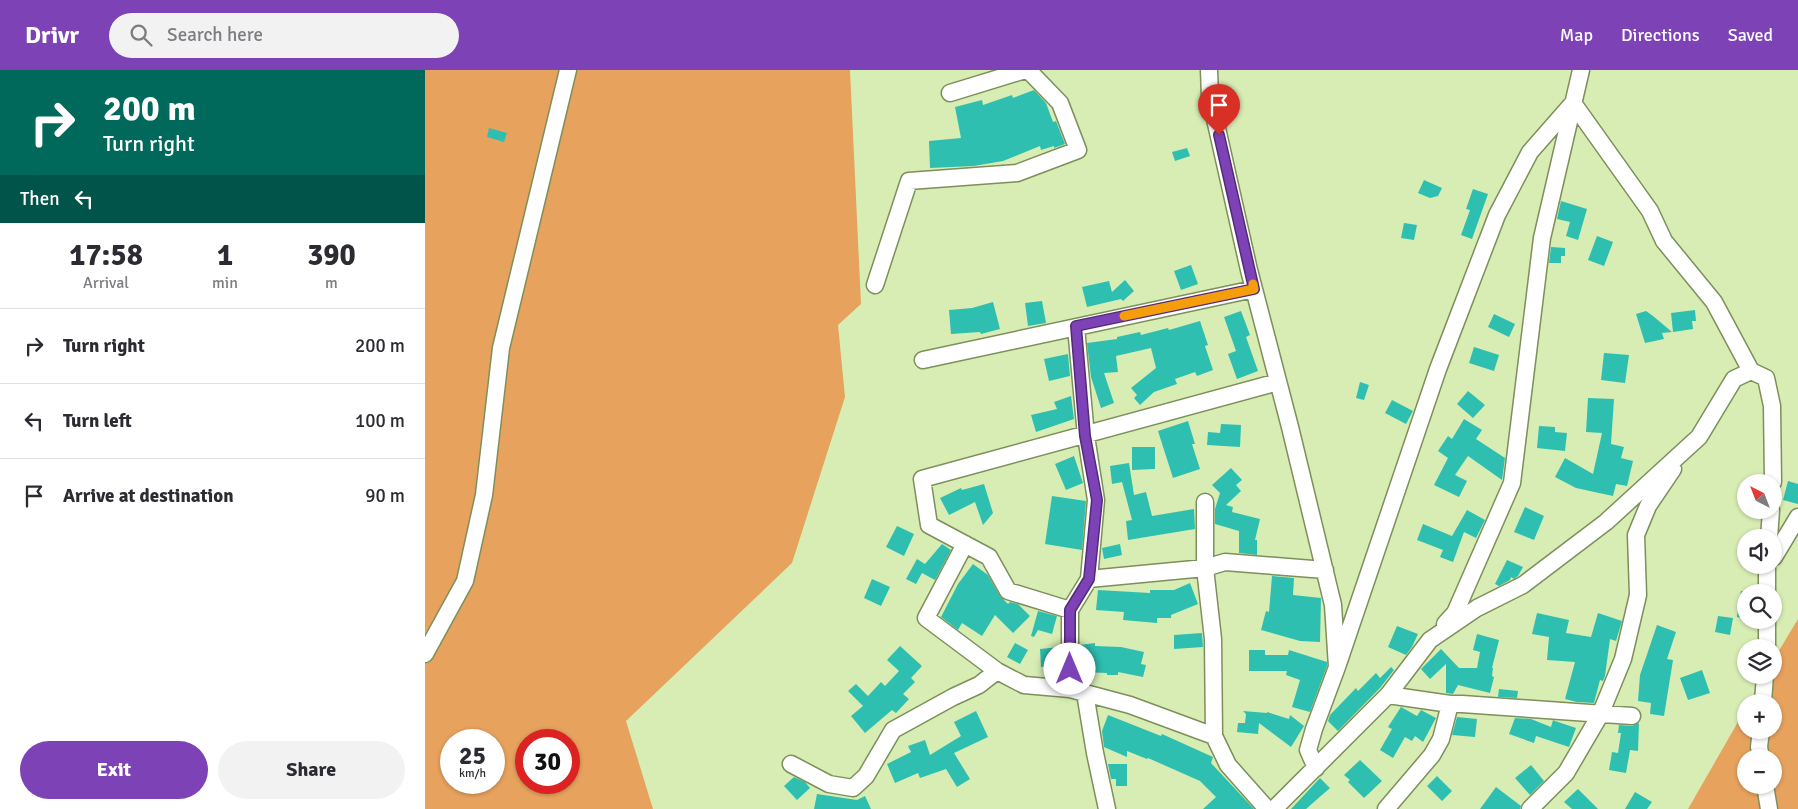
<!DOCTYPE html>
<html lang="en">
<head>
<meta charset="utf-8">
<style>
	:root { --surface:#fff; --page:#f2f2f3; --text:#2b2b33; --muted:#7c7c81; --line:#e1e1e2; --accent:#7e42b7 }
	body { margin:0; font-family:Signika,sans-serif; background:var(--page); color:var(--text); height:100vh; display:flex; flex-direction:column; font-size:19px; white-space:nowrap }
	* { box-sizing:border-box; margin:0 }
	p { font-size:16px; color:var(--muted) }
	.icon { flex:none; width:28px; height:28px; fill:none; stroke:currentColor; stroke-width:2; stroke-linecap:round; stroke-linejoin:round }
	.map { position:relative; flex:1; overflow:hidden }
	.details { display:flex; flex-direction:column; background:var(--surface); width:425px }
	.details>* { flex:none }
	.top-card { background:#00695c; color:#fff; overflow:hidden }
	.needle { width:32px; rotate:318deg }
	.tools { position:absolute; left:1312px; top:404px; display:grid; gap:10px }
	.tools a { display:grid; place-items:center; width:45px; height:45px; border-radius:50%; background:var(--surface); box-shadow:0 1px 4px #0004; font-size:25px }
	.speed { position:absolute; left:15px; top:659px; display:flex; gap:10px; font-size:25px; font-weight:700; text-align:center }
	.speed>* { display:grid; place-content:center; width:65px; height:65px; border-radius:50%; background:var(--surface); box-shadow:0 1px 4px #0004; line-height:1 }
	.speed small { font-size:12px; font-weight:400 }
	.speed .limit { border:8px solid #d22; background:#fff; color:#111 }
	.pin { position:absolute; display:grid; place-items:center; width:42px; height:42px; color:#fff; margin:-51px -21px; border-radius:50% 50% 50% 0; rotate:-45deg; box-shadow:0 0 5px #0007 }
	.pin .icon { rotate:45deg }
	.me { position:absolute; width:55px; margin:-28px; rotate:0deg; stroke-linejoin:round; filter:drop-shadow(0 0 4px #0008) }
	.turn { display:flex; align-items:center; gap:18px; height:105px; padding:0 20px; font-size:22px }
	.turn .icon { width:65px; height:65px; stroke-width:2.5 }
	.turn b { display:block; font-size:35px; line-height:42px }
	.then { display:flex; align-items:center; height:48px; padding:0 20px; background:#0003; gap:10px; font-size:19px }
	.eta { display:flex; justify-content:space-evenly; align-items:center; height:85px; text-align:center }
	.eta b { font-size:30px; font-weight:700; line-height:35px }
	.action { display:flex; gap:10px; margin-top:auto; padding:10px 20px }
	.action a { flex:1; height:58px; border-radius:30px; background:var(--accent); color:#fff; font-size:20px; font-weight:700; line-height:58px; text-align:center }
	.action a+a { background:var(--page); color:var(--text) }
	ul { padding:0; list-style:none }
	li { display:flex; align-items:center; gap:15px; height:75px; padding:0 20px; border-top:1px solid var(--line) }
	li div { flex:1 }
	li b { display:block; font-size:19px }
	li em { font-style:normal }
	header { display:flex; align-items:center; gap:30px; box-sizing:border-box; height:70px; padding:0 25px; background:var(--accent); color:#fff }
	header strong { font-size:24px }
	nav { display:flex; gap:28px; margin-inline-start:auto; font-size:18px }
	.search { width:350px; height:45px; background:var(--page); display:flex; align-items:center; gap:12px; box-sizing:border-box; padding:0 18px; border-radius:28px; color:var(--muted); font-size:19px }
	main { display:flex; flex:1; min-height:0 }
	.map>svg:first-child { display:block }
	.green { fill:#e7a25e; fill-rule:evenodd }
	.building { fill:#2ebfb0 }
	.lines { fill:none; stroke-linecap:round; stroke-linejoin:round }
	.minor-casing { stroke:#7d8f5a; stroke-width:19 }
	.minor { stroke:#fff; stroke-width:16 }
	.route-casing { stroke:#522b77; stroke-width:12 }
	.route { stroke:#7e42b7; stroke-width:9 }
	.slow { stroke:#f59e0b; stroke-width:9 }
</style>
</head>
<body>
<header>
<strong>Drivr</strong>
<div class="search"><svg class="icon" aria-label="search" viewBox="0 0 24 24"><circle cx="10" cy="10" r="6"/><path d="M15 15l6 6"/></svg>Search here</div>
<nav><a>Map</a><a>Directions</a><a>Saved</a></nav>
</header>
<main>
<section class="details">
<div class="top-card">
<div class="turn"><svg class="icon" aria-label="right" viewBox="0 0 24 24"><path d="M7 20v-9h11M14 6l5 5-5 5"/></svg><div><b>200 m</b>Turn right</div></div>
<div class="then">Then<svg class="icon" aria-label="left" viewBox="0 0 24 24"><path d="M17 20v-9H6M10 6l-5 5 5 5"/></svg></div>
</div>
<div class="eta">
<div><b>17:58</b><p>Arrival</p></div>
<div><b>1</b><p>min</p></div>
<div><b>390</b><p>m</p></div>
</div>
<ul>
<li><svg class="icon" aria-label="right" viewBox="0 0 24 24"><path d="M7 20v-9h11M14 6l5 5-5 5"/></svg><div><b>Turn right</b></div><em>200 m</em></li>
<li><svg class="icon" aria-label="left" viewBox="0 0 24 24"><path d="M17 20v-9H6M10 6l-5 5 5 5"/></svg><div><b>Turn left</b></div><em>100 m</em></li>
<li><svg class="icon" aria-label="arrive" viewBox="0 0 24 24"><path d="M6 21V4h12l-3 4 3 4H6"/></svg><div><b>Arrive at destination</b></div><em>90 m</em></li>
</ul>
<div class="action"><a>Exit</a><a>Share</a></div>
</section>
<div class="map">
<svg width="1373" height="739" viewBox="0 0 1373 739">
	<rect width="100%" height="100%" fill="#d8edb4"/>
	<!-- green -->
	<path class="green" d="M0,0H425L436,234L413,255L420,327L367,493L201,651L228,739H0ZM26,670H69V712H26ZM101,670H144V712H101Z
		M1373,549V739H1263L1321,638V660H1349V632H1324L1340,605H1349V589ZM1321,688H1349V715H1321Z"/>
	<!-- building -->
	<path class="building" d="M609,20L621,33L628,52L631,51L640,74L629,78V76L616,80L615,76L578,91L549,96L505,98L504,71L536,68L530,37L557,30L558,35L587,25L588,28Z
		M64,58L82,63L79,72L62,67Z
		M762,78L765,86L750,91L747,82Z
		M999,110L1017,118L1013,126L1005,128L993,123Z
		M1048,119L1063,124L1047,169L1036,165L1045,140L1041,139Z
		M1136,131L1162,139L1153,170L1141,166L1145,152L1132,149Z
		M979,153L992,155L989,170L976,168Z
		M1172,166L1188,172L1179,196L1163,190Z
		M1126,177L1140,178V186H1136V193H1124Z
		M766,195L773,214L756,220L749,201Z
		M700,210L709,221L698,231L696,229L662,237L657,217L684,211L687,222Z
		M617,231L621,253L603,256L600,233Z
		M568,232L575,259L556,264L555,262L526,264L524,240L547,238Z
		M1270,240L1271,251H1267L1268,259L1248,262L1246,243Z
		M816,241L825,265L821,267L833,301L812,309L803,284L811,281L799,247Z
		M1221,241L1228,246L1247,262L1237,263L1239,269L1220,273L1211,244Z
		M1069,244L1090,254L1084,267L1063,257Z
		M775,251L783,275L780,276L788,300L772,306L770,302L750,309L752,314L729,322L715,335L709,328L712,325L706,318L731,298L726,278L691,286L693,302L679,303L689,333L676,338L666,307L662,273L692,269V267L715,262L716,265L743,258L744,260Z
		M1049,277L1074,285L1069,301L1044,293Z
		M1179,283L1204,285L1200,313L1176,310Z
		M643,284L645,306L624,311L619,289Z
		M935,312L944,315L939,330L931,328Z
		M1043,321L1060,335L1048,348L1032,334Z
		M646,326L649,349L611,362L606,345L632,339L629,332Z
		M1163,328L1189,329L1186,374L1199,377L1196,388L1208,391L1202,416L1191,414L1188,426L1151,418L1130,407L1140,388L1168,404L1177,363L1161,362Z
		M967,330L988,341L981,354L960,343Z
		M1039,349L1057,360L1051,369L1080,388L1077,410L1043,386L1030,405L1042,411L1034,427L1009,415L1023,388L1013,381L1023,366L1027,369Z
		M763,351L770,374H767L775,399L748,408L733,361Z
		M796,354L816,355L815,377L782,375L783,362L795,363Z
		M1114,356L1130,357V362L1142,363L1140,381L1112,378Z
		M707,377H730V399L707,400Z
		M649,386L658,413L641,420L630,394Z
		M704,393L709,425L721,422L727,446L769,439L770,459L703,470L701,451L707,450L697,412L687,414L685,396Z
		M806,398L817,410L811,415L816,421L801,435L808,437L807,442L835,449L830,470H832V485L814,483V461L790,454V439L795,423L787,415Z
		M1363,411L1373,414V434L1358,430Z
		M559,414L568,443L558,455L550,432L524,445L515,428L536,418L537,420Z
		M627,426L661,431L657,480L620,474Z
		M1100,437L1119,446L1109,470L1089,462Z
		M1042,440L1060,450L1051,468L1039,462L1028,492L1015,487L1018,480L992,470L998,454L1027,466Z
		M472,456L489,464L479,486L461,477Z
		M517,474L526,480L510,510L497,503L491,514L481,509L492,489L500,494Z
		M695,474L697,485L679,489L677,478Z
		M1082,490L1098,497L1093,506L1089,509L1086,507L1085,510L1074,516L1070,514Z
		M548,494L563,505L575,526L583,534L585,532L593,534L605,546L588,563L570,545L557,566L537,553L533,560L516,547L533,514Z
		M847,506L869,508L868,525L896,528L895,572L875,571L836,560L841,541L844,542Z
		M447,509L465,517L456,536L439,528Z
		M765,513L773,534L746,545V548H732V553L698,550L699,542L671,540L673,520L725,523V520H749Z
		M1316,521L1321,522V549L1312,547Z
		M613,541L632,546L627,564L613,560L609,567L606,566Z
		M1112,543L1144,550L1141,563L1166,567L1173,543L1197,551L1191,571L1185,569L1180,606L1178,611L1175,610L1169,633L1152,632L1140,629L1150,592L1122,590L1124,567L1107,564Z
		M1293,546L1308,548L1305,565L1290,562Z
		M1232,555L1251,562L1242,589L1248,590L1239,646L1225,644L1226,633L1213,631L1215,605Z
		M972,556L993,564L987,577L981,585L963,577Z
		M777,563L778,577L749,579V565Z
		M1052,564L1074,570L1067,598H1068L1067,606L1069,607L1065,623L1033,615L1028,624L1021,623V594L1005,609L996,599L1016,579L1034,598H1052L1055,582L1048,580Z
		M590,573L603,580L595,594L582,587Z
		M670,573V576L696,577L719,582L716,594L721,595L718,607L693,602V605H682V603L656,602L655,575Z
		M475,576L497,596L486,608L490,612L478,624L484,629L471,643L467,640L440,663L426,646L438,636L423,621L431,614L443,626L456,612L460,616L474,601L462,590Z
		M635,577V595L616,597L615,579Z
		M824,580H840V585H863L864,580L902,592V596L885,642L867,637L875,610L861,605L862,601H824Z
		M966,597L969,600L955,618L913,661L903,651L905,645L931,618L933,621L951,603L955,608Z
		M1277,600L1285,623L1263,630L1255,608Z
		M1074,619L1093,621L1092,628L1073,627Z
		M976,637L992,646L996,640L1011,648L998,672L990,666L987,671L980,667L968,688L955,680L967,659L963,657Z
		M551,641L563,667L529,683L545,709L532,717L521,699L495,708L493,703L470,713L462,694L486,682L483,676L500,670L505,685L536,666L529,652Z
		M818,641L842,643V642L864,649L865,645L879,656L866,677L834,653L833,664L812,662L813,653H820L821,644Z
		M683,645L736,666L737,664L788,687L786,693L829,739H778L791,727L775,711L723,688L722,689L702,681V687L679,677L677,661Z
		M1032,647L1052,649L1050,667L1027,665Z
		M1090,648L1106,649L1126,657L1128,650L1130,651L1151,658L1144,677L1111,666L1109,673L1084,664Z
		M1214,653L1213,681L1205,680L1201,703L1184,700L1187,682L1193,683L1196,663H1193L1194,655L1207,656Z
		M935,690L957,711L939,728L923,712L925,710L919,705Z
		M683,694H702V716H691V709H686Z
		M1106,695L1119,711L1105,725L1090,708Z
		M1012,706L1027,721L1017,731L1002,716Z
		M369,707L380,712L385,718L372,730L359,716Z
		M895,708L905,718L881,739H866Z
		M1071,717L1096,736L1095,739H1055Z
		M1153,719L1173,739H1147L1139,732Z
		M1210,722L1227,732L1222,739H1200Z
		M392,724L432,730L440,726L446,739H389Z"/>
	<g class="lines">
		<defs>
			<path id="minor" d="M784,0L785,27L824,200L865,357L908,535L912,597L889,659L883,680L891,698
				M525,23L600,0
				M450,215L484,111L592,103L653,80L635,33L603,0
				M651,257L661,366L671,430L664,509
				M498,290L829,219
				M853,312L497,409L504,455L564,487L583,521L645,540L664,509L780,498L800,492L900,500
				M780,432V498L788,569L789,666
				M1344,468L1346,440
				M540,474L501,548L572,601L599,615L645,619L705,635L789,666L803,695L842,739
				M1349,487L1373,447
				M1342,522V495
				M1020,554L1030,543L1087,413L1117,168L1156,0
				M1342,578V550
				M0,584L40,511L59,425L76,278L143,0
				M912,597L1013,299L1072,145L1105,82L1148,33L1225,141L1239,171L1289,232L1326,301
				M645,619V540
				M660,623L670,683L682,739
				M963,625L1025,634H1037L1207,646
				M1338,632L1340,605
				M1336,660L1334,677L1336,688
				M366,694L404,714L428,718L441,706L468,660L528,627L554,615L572,601
				M1340,715L1344,739
				M849,739L963,625L1005,570L1052,538L1098,515L1181,452L1274,367L1309,309L1326,301L1341,308L1347,336L1348,412
				M961,739L1007,685L1016,669L1025,634
				M1105,739L1141,703L1175,645L1198,589L1213,525L1211,465L1223,436L1248,399"/>
		</defs>
		<!-- minor casing -->
		<use href="#minor" class="minor-casing"/>
		<!-- minor -->
		<use href="#minor" class="minor"/>
	</g>
	<g class="lines">
		<defs>
			<path id="route" d="M645,599V540L664,509L672,430L660,366L651,256L829,219L794,65"/>
		</defs>
		<!-- route casing -->
		<use href="#route" class="route-casing"/>
		<!-- route -->
		<use href="#route" class="route"/>
		<!-- slow -->
		<path class="slow" d="M699,246L829,219L828,214"/>
	</g>
</svg>
<div class="tools">
<a><svg class="needle" viewBox="-14 -14 28 28"><path d="M0-13l5 13h-10z" fill="#e53935"/><path d="M0 13l5-13h-10z" fill="#7c7c81"/></svg></a>
<a><svg class="icon" aria-label="sound" viewBox="0 0 24 24"><path d="M4 9h4l5-4v14l-5-4H4zM17 9q2 3 0 6"/></svg></a>
<a><svg class="icon" aria-label="search" viewBox="0 0 24 24"><circle cx="10" cy="10" r="6"/><path d="M15 15l6 6"/></svg></a>
<a><svg class="icon" aria-label="layers" viewBox="0 0 24 24"><path d="M12 4l9 5-9 5-9-5zM3 14l9 5 9-5"/></svg></a>
<a>+</a>
<a>−</a>
</div>
<div class="speed"><div>25<small>km/h</small></div><div class="limit">30</div></div>
<div class="pin" style="left:794px;top:65px;background:#d93025"><svg class="icon" aria-label="arrive" viewBox="0 0 24 24"><path d="M6 21V4h12l-3 4 3 4H6"/></svg></div>
<svg class="me" style="left:645px;top:599px" viewBox="-20 -20 40 40"><circle r="19" fill="#fff"/><path d="M0-13L10 11 0 6-10 11z" fill="#7e42b7"/></svg>
</div>
</main>
</body>
</html>
